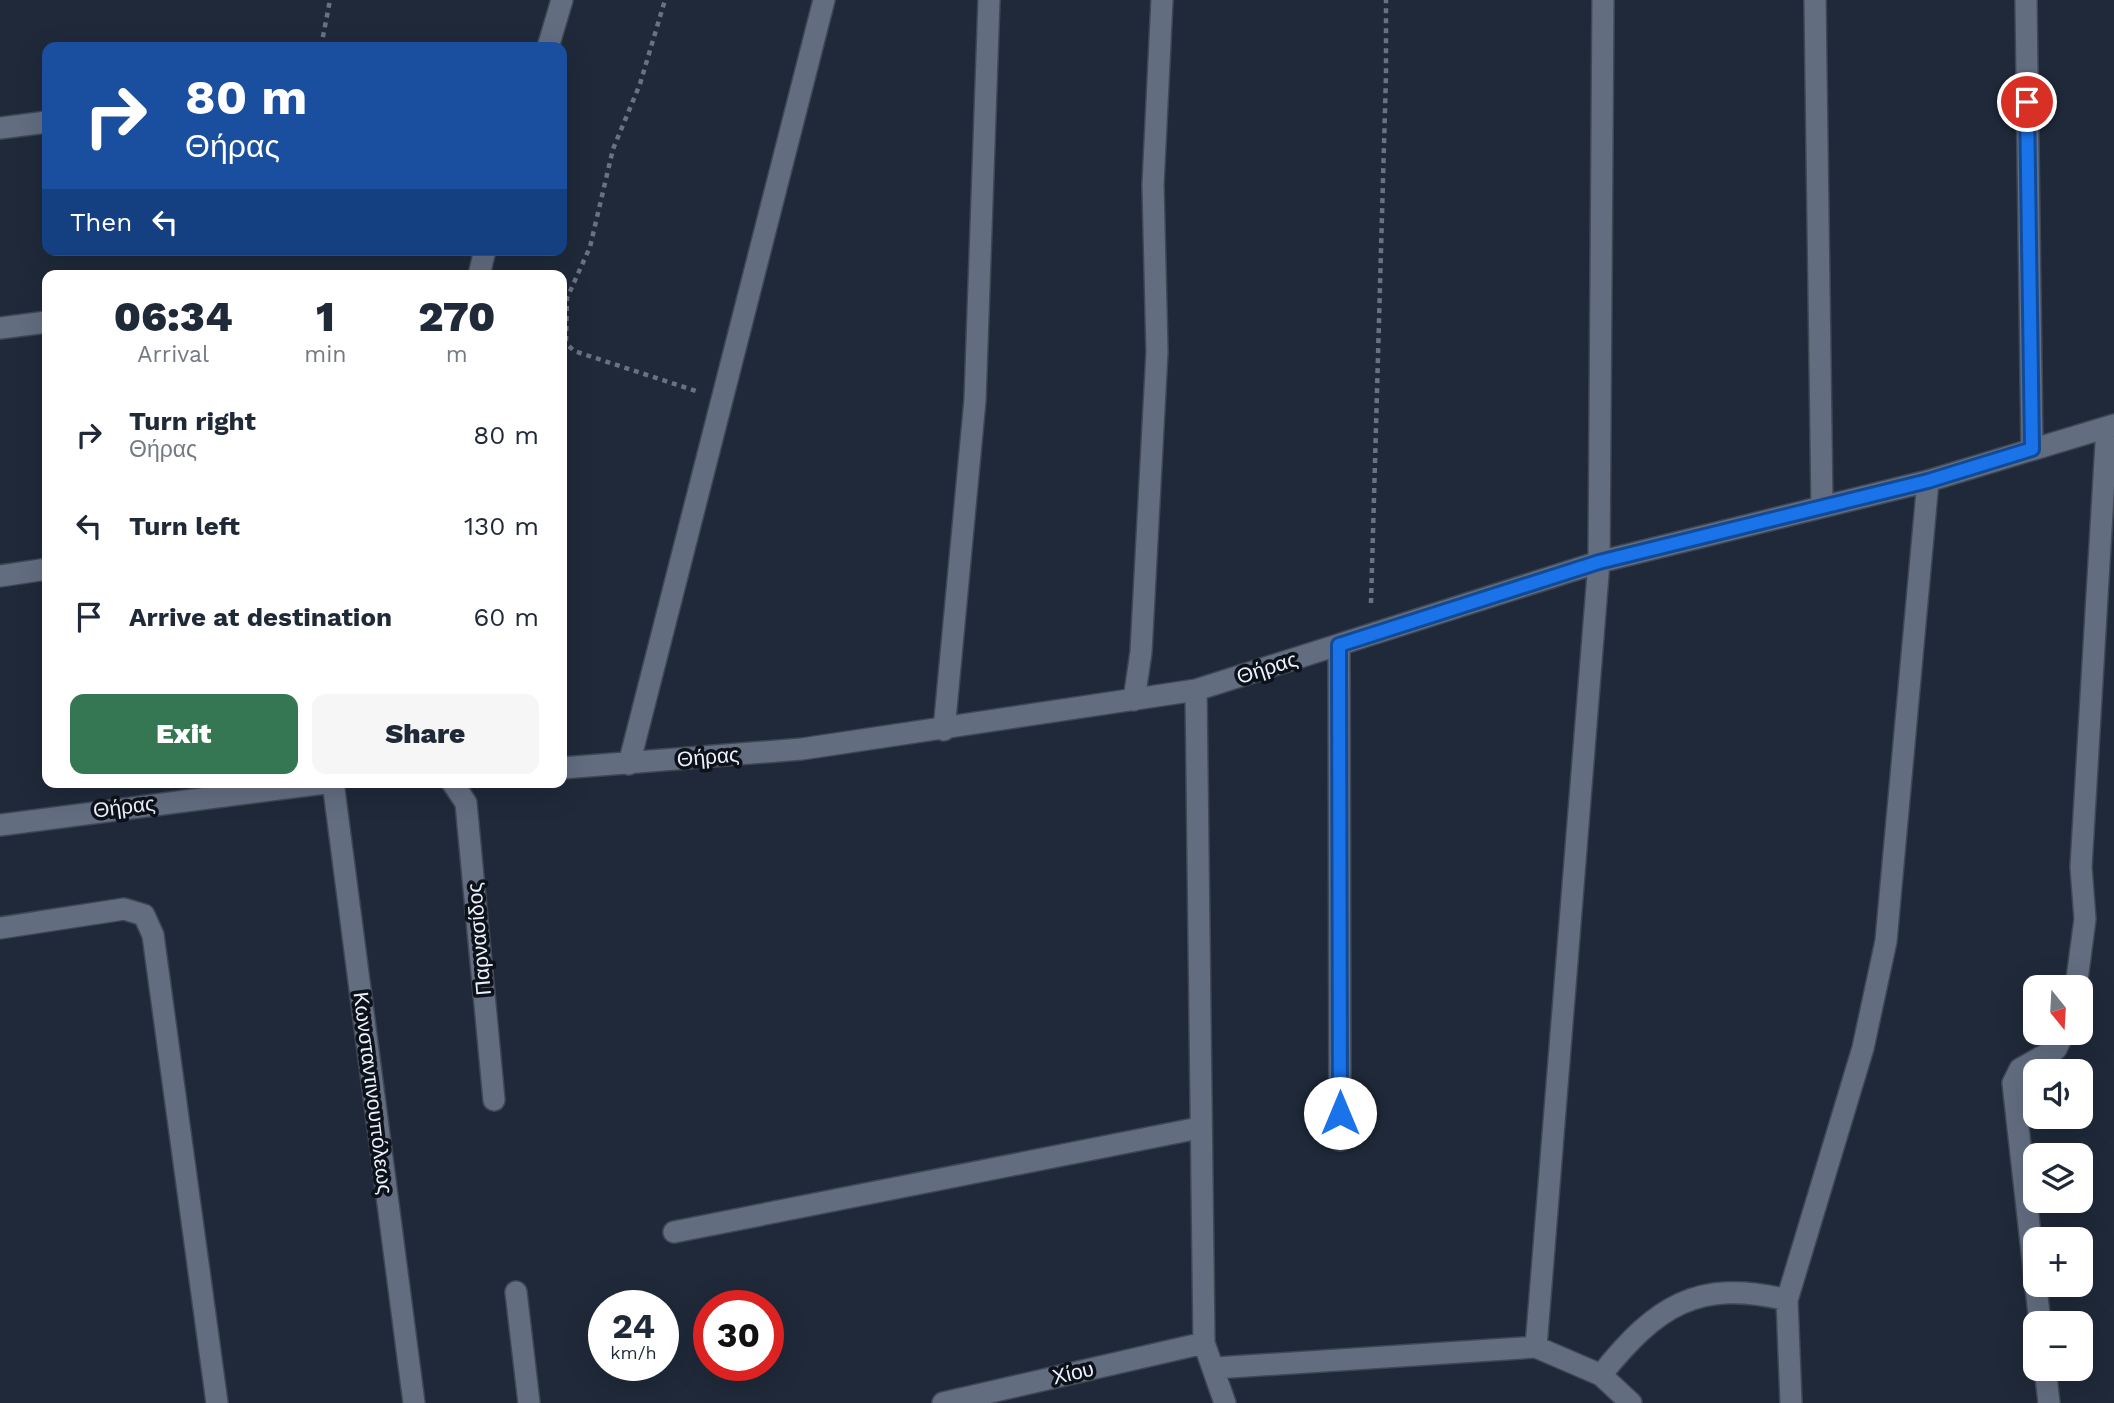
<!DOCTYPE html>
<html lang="en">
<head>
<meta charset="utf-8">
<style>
	:root { --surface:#fff; --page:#f6f6f7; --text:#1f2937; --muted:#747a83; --accent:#357752 }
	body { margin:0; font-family:"Work Sans",sans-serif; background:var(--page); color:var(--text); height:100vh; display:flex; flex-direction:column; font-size:26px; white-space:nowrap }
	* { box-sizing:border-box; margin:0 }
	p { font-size:23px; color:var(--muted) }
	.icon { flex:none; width:38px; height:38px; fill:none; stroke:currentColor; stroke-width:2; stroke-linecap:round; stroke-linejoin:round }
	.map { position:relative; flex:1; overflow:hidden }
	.drawer { position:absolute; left:42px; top:270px; width:525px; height:518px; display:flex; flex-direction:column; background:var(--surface); border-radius:14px; box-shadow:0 7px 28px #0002 }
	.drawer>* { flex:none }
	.top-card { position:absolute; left:42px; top:42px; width:525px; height:214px; border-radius:14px; box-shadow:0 7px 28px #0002; background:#1a4fa0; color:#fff; overflow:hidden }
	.needle { width:46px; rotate:162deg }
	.buttons { position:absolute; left:2023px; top:975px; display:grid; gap:14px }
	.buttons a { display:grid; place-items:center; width:70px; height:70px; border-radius:14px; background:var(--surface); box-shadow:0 7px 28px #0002; font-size:35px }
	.speed { position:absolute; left:588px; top:1290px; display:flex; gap:14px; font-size:35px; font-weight:700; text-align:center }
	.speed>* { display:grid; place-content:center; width:91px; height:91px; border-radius:50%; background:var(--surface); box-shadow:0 7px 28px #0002; line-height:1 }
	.speed small { font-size:18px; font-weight:400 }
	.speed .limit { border:10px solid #d22; background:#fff; color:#111 }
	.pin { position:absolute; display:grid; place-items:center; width:60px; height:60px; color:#fff; margin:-30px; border:4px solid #fff; border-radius:50%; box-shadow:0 2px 7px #0007 }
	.me { position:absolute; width:77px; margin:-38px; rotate:0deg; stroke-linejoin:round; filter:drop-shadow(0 0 5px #0008) }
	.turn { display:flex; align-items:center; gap:24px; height:147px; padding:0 28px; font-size:32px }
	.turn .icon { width:91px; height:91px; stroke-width:2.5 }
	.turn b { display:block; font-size:49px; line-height:60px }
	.then { display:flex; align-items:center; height:66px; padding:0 28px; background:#0003; gap:14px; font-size:26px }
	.eta { display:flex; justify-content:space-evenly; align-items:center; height:119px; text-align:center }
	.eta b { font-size:42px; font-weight:800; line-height:49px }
	.cta { display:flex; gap:14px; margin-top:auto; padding:14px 28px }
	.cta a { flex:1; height:80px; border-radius:14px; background:var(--accent); color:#fff; font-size:28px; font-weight:800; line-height:80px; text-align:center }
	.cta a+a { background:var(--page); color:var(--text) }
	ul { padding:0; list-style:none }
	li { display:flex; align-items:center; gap:21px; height:91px; padding:0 28px }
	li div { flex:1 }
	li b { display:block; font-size:26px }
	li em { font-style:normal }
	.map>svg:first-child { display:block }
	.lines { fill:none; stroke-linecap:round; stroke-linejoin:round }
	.minor-casing { stroke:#3f4755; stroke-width:24 }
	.path { stroke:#697280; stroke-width:4.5; stroke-dasharray:5 5; stroke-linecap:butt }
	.minor { stroke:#626d80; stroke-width:21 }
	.route-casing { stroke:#114b97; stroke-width:18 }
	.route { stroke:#1a73e8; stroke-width:12 }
	.labels { text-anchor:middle; stroke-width:7; stroke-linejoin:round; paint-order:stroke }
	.street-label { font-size:21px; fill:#ebf1fc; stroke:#0d1119 }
</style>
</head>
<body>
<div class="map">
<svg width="2114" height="1403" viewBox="0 0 2114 1403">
	<rect width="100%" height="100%" fill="#1f2939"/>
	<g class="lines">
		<defs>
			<path id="minor" d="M1815,0L1822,506
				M2026,0L2032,449
				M548,47L562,0
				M0,128L47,122
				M479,275L485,250
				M0,328L47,322
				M0,576L47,569
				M1339,645L1340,1140
				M1196,690L1204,1343L1225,1403
				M1134,700L1141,652L1157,352L1153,185L1162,0
				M944,730L975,400L989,0
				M629,764L824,0
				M562,768L802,749L1196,690L1599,562L1928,481L2114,425
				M333,782L414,1403
				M452,782L466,803L494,1100
				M0,825L333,782
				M0,928L124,909L144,915L153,935L217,1403
				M2076,987L2085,919L2081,867L2107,427
				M674,1232L1199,1128
				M516,1292L529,1403
				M2040,1323L2013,1083L2020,1069L2056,1049L2064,1032
				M1536,1347L1599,562L1603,0
				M1215,1368L1536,1347L1601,1375L1631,1403
				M2045,1368L2049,1403
				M1601,1375C1656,1306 1698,1278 1787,1300
				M943,1403L1204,1343
				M1791,1403L1787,1300L1863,1048L1886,941L1928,481"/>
		</defs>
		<!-- minor casing -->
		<use href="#minor" class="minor-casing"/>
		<!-- path -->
		<path class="path" d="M321,47L330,0
			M562,339L574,351L696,391
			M566,341L567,298L590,247L613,149L640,84L665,0
			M1371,603L1386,75V0"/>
		<!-- minor -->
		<use href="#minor" class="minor"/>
	</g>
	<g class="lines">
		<defs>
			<path id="route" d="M1340,1113L1339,645L1599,562L1928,481L2032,449L2027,102"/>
		</defs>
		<!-- route casing -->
		<use href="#route" class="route-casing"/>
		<!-- route -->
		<use href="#route" class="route"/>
	</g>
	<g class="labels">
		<!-- street labels -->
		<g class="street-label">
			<text transform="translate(1267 668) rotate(-18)" y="7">Θήρας</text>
			<text transform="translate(708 757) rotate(-5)" y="7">Θήρας</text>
			<text transform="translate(124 807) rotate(-7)" y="7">Θήρας</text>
			<text transform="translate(479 939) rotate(-95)" y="7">Παρνασίδος</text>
			<text transform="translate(373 1093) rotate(83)" y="7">Κωνσταντινουπόλεως</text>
			<text transform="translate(1073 1373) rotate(-13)" y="7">Χίου</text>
		</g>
	</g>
</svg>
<div class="buttons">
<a><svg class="needle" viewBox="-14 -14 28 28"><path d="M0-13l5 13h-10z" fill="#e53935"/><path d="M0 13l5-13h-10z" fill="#747a83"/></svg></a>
<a><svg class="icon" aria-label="sound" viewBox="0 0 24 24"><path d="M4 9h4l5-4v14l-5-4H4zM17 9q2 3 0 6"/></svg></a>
<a><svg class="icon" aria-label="layers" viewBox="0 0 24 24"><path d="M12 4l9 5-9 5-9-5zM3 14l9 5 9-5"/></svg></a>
<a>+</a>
<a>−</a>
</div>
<div class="speed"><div>24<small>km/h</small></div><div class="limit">30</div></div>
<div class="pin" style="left:2027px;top:102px;background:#d93025"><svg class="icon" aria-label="arrive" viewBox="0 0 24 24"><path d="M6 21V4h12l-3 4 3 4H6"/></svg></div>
<svg class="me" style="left:1340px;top:1113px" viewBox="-20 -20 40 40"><circle r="19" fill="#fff"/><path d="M0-13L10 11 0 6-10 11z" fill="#1a73e8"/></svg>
<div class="top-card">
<div class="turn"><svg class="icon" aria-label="right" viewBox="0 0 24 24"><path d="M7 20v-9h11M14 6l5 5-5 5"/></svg><div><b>80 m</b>Θήρας</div></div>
<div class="then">Then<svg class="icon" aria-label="left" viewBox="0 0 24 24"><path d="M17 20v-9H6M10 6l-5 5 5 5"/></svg></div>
</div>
<section class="drawer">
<div class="eta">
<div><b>06:34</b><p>Arrival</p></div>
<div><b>1</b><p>min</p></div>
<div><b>270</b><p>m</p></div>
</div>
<ul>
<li><svg class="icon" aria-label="right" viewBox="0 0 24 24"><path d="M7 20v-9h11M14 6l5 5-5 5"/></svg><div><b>Turn right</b><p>Θήρας</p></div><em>80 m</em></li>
<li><svg class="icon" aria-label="left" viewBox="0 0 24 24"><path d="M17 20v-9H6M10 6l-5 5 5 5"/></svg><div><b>Turn left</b></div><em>130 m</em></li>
<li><svg class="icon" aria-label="arrive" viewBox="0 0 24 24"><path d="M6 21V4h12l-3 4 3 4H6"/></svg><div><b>Arrive at destination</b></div><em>60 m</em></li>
</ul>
<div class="cta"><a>Exit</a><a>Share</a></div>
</section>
</div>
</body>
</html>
